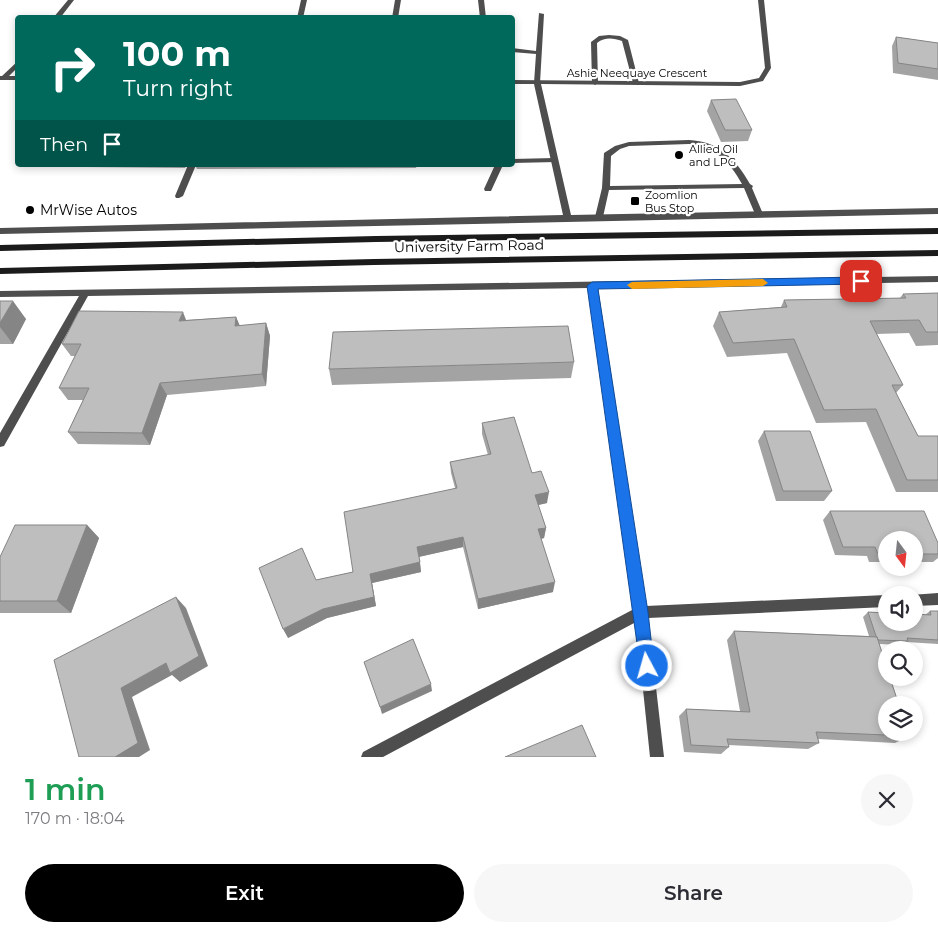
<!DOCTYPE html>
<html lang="en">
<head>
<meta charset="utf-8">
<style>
	:root { --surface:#fff; --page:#f7f7f7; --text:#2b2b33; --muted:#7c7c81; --accent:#000 }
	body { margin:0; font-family:Montserrat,sans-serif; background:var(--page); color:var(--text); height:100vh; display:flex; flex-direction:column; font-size:19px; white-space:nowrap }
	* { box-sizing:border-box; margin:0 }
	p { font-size:16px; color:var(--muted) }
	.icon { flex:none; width:28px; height:28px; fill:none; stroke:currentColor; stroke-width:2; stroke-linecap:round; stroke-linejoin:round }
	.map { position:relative; height:757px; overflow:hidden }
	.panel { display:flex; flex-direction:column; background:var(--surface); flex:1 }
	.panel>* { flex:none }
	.guide { position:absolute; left:15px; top:15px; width:500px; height:152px; border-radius:5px; box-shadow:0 2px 8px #0003; background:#00695c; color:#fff; overflow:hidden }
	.needle { width:32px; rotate:165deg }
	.buttons { position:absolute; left:878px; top:531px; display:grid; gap:10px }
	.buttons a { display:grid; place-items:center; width:45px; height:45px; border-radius:50%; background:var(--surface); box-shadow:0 2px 8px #0003; font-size:25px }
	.pin { position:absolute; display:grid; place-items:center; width:42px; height:42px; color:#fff; margin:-21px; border-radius:10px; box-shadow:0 2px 8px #0006 }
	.me { position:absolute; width:55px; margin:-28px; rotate:354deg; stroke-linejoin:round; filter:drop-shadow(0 0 4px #0008) }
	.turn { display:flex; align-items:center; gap:18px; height:105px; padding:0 25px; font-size:22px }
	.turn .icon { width:65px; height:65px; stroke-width:2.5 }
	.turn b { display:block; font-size:35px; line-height:42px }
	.then { display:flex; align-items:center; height:48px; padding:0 25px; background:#0003; gap:10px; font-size:19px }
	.round { display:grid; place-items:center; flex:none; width:52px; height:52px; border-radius:26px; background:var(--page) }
	.headline { display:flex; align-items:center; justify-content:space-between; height:85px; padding:0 25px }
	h1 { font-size:30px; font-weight:600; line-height:38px; color:#1e9e55 }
	.button { display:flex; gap:10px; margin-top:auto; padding:10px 25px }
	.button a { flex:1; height:58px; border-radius:30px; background:var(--accent); color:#fff; font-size:20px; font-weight:600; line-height:58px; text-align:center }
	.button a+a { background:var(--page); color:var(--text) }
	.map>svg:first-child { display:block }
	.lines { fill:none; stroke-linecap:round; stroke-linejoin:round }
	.lane { fill:#4e4e4e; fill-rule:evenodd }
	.street { fill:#4e4e4e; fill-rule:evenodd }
	.secondary { fill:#1b1b1b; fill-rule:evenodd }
	.wall { fill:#a3a3a3 }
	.shaded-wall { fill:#858585 }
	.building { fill:#bebebe; stroke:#858585 }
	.route { fill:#1a73e8; stroke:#114b97 }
	.slow { fill:#f59e0b }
	.poi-dot { fill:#000; stroke:#fff; stroke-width:2 }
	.labels { text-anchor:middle; stroke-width:4.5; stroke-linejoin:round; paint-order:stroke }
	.far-street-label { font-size:11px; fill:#000; stroke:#fff }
	.far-poi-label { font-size:11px; fill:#000; stroke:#fff; text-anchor:start }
	.poi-label { font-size:14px; fill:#000; stroke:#fff; text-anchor:start }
	.street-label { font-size:14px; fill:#000; stroke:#fff }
</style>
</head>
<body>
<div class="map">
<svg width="938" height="757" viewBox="0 0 938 757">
	<rect width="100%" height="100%" fill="#fff"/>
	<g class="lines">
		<!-- lane -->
		<path class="lane" d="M395,0H401L398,18H392Z
			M478,0H484L486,18H480Z
			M539,13L544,14L540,83L537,85L534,83L536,54L512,52V48L536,51Z
			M609,35L620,36L628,40L639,83L638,84L633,83L622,41C613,38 605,37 597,43L598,83L595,85L592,83L591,42L599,36Z
			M689,140C718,141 736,159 750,184L753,186L752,188L763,214L762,216L759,217L755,214L744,188L609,190L603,217L599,220L596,219L595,217L602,188L604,153L615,146L629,142ZM689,144C714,146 730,162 742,184L610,186L611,156L620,149L629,146Z
			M554,158H557V162L512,163V159Z
			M495,165H503L491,191H485L484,189Z"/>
		<!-- street -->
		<path class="street" d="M68,0H74L60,18H53Z
			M301,0H307L303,18H297Z
			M758,0H764L771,68L763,81L740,86L541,84L571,215L938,208V214L0,234V228L563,215L534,84H512V80L740,82L759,78L765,68Z
			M18,61V67L9,76H18V80H0V76H2Z
			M188,165H196L183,196L179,198H176L175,196Z
			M938,276V282L598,288L646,606L886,595V607L648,618L664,757H650L636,622L383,757H361L363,752L634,609L589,288L88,296L4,446L0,447V433L79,296L0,297V291Z
			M938,593V605L914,606V595H911Z"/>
		<!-- secondary -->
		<path class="secondary" d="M938,228V234L376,242L0,251V245L376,236Z
			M938,250V256L374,265L0,274V268L374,259Z"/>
	</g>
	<!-- wall -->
	<path class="wall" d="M896,37L938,43V80L893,73L892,46Z
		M711,100L752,130L748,141L721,142L707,111Z
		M83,165H187L185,168L84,167Z
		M195,165H417L416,168L209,169H197Z
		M938,293V345L916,346L909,333L876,334L903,385L896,393L918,436H938V492H896L866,422L816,423L787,353L727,357L713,326L719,312L781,307L784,300L900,298L903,294Z
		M0,301L26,319L13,344H0Z
		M236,317L240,326L266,323L270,336L266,386L167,395L150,445L78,444L68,432L83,400H68L59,388L75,356H71L62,344L186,320Z
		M574,362L571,378L332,385L329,369Z
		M482,423L532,473L547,503L538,505L546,528L544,538L541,539L553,592L478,609L463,547L419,557L421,572L372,583L376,606L327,618L288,638L316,580L353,572L455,488L451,473L450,462L488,455L482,434Z
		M764,431L832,491L824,501H776L758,441Z
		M830,511L938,543V558L933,562H914V540H886V562H869L867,556L835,555L823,520Z
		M87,525L99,538L71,613H0V557Z
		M930,611H938V644L906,642L902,645L879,644L909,736L895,743L818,739L819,743L808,749L728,745L729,747L721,754L684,752L679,716L686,709L740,711L727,640L734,631L869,636L863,617L868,612L925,615Z"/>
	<!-- shaded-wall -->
	<path class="shaded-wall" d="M13,301L26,319L13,344L0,327V323Z
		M183,312L188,325L179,321Z
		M236,317L241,329L235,326Z
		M266,323L270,336L266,386L262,374Z
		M160,383L167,395L150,445L142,433Z
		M549,492L547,503L534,506L535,495Z
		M87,525L99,538L71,613L57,601Z
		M546,528L544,538L536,540L538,529Z
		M463,537V547L418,557L417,547Z
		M420,562L421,572L372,583L376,606L327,618L288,638L283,629L370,574Z
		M555,582L553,592L478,609V599Z
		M176,597L186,608L208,666L180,682L172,675L132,697L150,750L139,757H115L121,688L166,663Z
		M431,684L432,691L382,714L380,707Z"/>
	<!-- building -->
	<path class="building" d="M896,37L938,43V69L898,63Z
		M736,99L752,130H725L711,100Z
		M938,293V332H926L919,320L870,321L903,385H892L918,436H938V480H907L876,409L824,410L794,339L733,343L719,312L787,307L784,300L906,298L903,294Z
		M0,301H13L0,323Z
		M79,311L183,312L179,321L236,317L235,326L266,323L262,374L160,383L142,433L68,432L89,388H59L81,344H62Z
		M568,326L574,362L329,369L333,332Z
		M514,417L532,473L541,471L549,492L535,495L546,528L538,529L555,582L478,599L463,537L417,547L420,562L370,574L374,597L323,609L283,629L259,568L302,548L316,580L353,572L344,512L457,488L450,462L491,454L482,423Z
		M764,431H810L832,491H783Z
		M830,511H924L938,543V554H914V540H886V554H878L875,547H843Z
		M15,525H87L57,601H0V557Z
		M176,597L199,656L170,673L166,663L121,688L138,743L115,757H79L54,660Z
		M930,611H938V640L907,638L908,641L878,640L877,637L876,636L868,612L886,613V622H914V614L931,615Z
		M734,631L877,637L886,665V678H890L899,705H886V732H907L909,736L816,732L819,743L727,739L729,747L691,745L686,709L750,712Z
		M413,639L431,684L380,707L364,662Z
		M582,725L596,757H505Z"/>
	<!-- route -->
	<path class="route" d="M861,277L866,281L861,284L598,289L648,612L654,666L652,672L647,674L641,672L587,286L592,282Z"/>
	<!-- slow -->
	<path class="slow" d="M763,279L768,283L763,286L632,289L627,285L632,282Z"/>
	<!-- markers -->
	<g class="poi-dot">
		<circle cx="679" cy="155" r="5"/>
		<rect x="630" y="196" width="10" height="10" rx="2.5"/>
		<circle cx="30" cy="210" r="5"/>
	</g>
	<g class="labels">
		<!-- far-street labels -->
		<g class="far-street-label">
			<text x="637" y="77">Ashie Neequaye Crescent</text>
		</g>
		<!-- far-poi labels -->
		<g class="far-poi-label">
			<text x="689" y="153">Allied Oil<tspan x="689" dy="13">and LPG</tspan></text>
			<text x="645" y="199">Zoomlion<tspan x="645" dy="13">Bus Stop</tspan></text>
		</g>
		<!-- poi labels -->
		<g class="poi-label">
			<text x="40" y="215">MrWise Autos</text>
		</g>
		<!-- street labels -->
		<g class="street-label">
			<text transform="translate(469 246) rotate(-1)" y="5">University Farm Road</text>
		</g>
	</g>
</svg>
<div class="buttons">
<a><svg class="needle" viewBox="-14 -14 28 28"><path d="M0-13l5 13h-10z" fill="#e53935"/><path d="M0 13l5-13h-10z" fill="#7c7c81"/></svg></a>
<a><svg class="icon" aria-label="sound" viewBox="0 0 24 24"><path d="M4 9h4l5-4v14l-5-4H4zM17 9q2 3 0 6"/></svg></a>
<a><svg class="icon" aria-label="search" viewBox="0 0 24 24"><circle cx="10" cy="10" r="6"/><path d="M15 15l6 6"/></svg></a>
<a><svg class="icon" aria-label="layers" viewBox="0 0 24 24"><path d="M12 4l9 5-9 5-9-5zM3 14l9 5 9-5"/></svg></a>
</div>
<div class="pin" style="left:861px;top:281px;background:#d93025"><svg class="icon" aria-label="arrive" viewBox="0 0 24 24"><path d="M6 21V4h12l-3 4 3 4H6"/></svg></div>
<svg class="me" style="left:647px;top:666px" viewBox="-20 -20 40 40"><circle r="17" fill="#1a73e8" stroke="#fff" stroke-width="3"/><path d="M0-11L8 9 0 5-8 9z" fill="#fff"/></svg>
<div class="guide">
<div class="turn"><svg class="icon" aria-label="right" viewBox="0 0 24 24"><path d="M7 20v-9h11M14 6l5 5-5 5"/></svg><div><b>100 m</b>Turn right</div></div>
<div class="then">Then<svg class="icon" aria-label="arrive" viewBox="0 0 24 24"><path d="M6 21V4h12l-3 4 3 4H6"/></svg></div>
</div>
</div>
<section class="panel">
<div class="headline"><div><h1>1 min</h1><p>170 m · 18:04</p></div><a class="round"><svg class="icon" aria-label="close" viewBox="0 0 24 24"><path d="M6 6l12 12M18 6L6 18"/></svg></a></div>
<div class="button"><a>Exit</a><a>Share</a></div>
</section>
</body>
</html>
